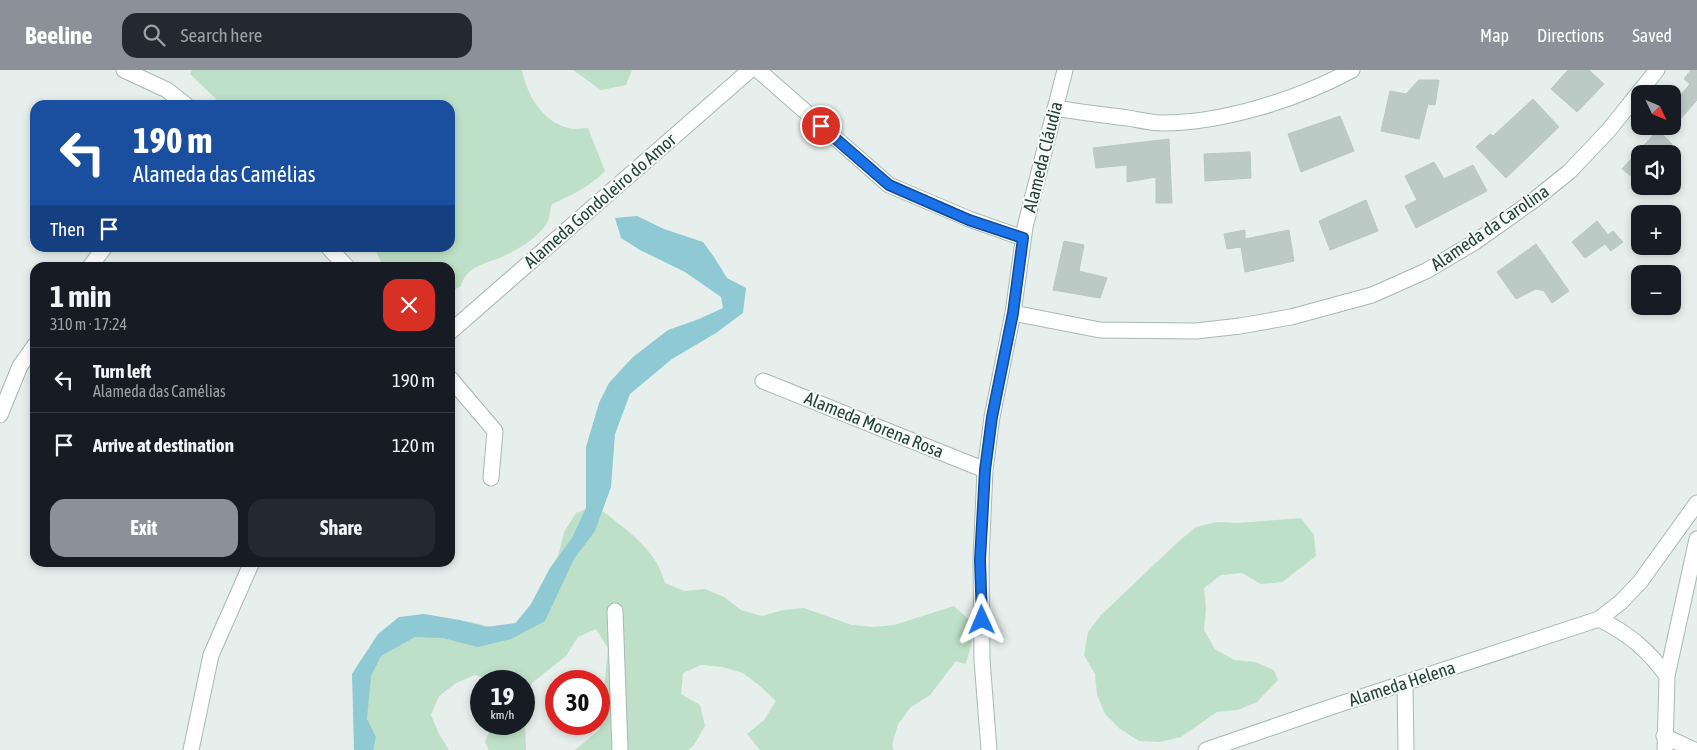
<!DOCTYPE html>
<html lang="en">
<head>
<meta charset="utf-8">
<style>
	:root { --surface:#171b24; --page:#242831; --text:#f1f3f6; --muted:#9ea1a6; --line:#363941; --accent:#8c9099 }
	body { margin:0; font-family:"Asap Condensed",sans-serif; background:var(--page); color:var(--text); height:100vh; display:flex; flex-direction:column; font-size:19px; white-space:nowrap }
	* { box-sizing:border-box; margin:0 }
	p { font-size:16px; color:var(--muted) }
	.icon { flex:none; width:28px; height:28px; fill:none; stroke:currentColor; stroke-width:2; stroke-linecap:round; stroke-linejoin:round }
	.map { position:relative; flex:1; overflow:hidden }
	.drawer { position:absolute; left:30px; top:192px; width:425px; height:305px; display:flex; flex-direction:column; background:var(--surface); border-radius:15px; box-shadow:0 2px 8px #0003 }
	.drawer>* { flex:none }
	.guide { position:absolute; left:30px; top:30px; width:425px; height:152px; border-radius:15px; box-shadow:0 2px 8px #0003; background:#1a4fa0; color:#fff; overflow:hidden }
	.needle { width:32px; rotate:134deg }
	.controls { position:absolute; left:1631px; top:15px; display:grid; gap:10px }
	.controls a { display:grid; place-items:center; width:50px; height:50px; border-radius:10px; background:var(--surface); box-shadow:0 2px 8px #0003; font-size:25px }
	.speed { position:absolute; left:470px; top:600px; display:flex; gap:10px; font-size:25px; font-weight:700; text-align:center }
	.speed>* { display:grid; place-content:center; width:65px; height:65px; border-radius:50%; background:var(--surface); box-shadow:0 2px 8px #0003; line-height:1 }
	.speed small { font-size:12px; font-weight:400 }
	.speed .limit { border:8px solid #d22; background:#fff; color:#111 }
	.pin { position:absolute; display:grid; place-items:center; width:42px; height:42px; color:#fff; margin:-21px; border:2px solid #fff; border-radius:50%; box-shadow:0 1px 5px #0007 }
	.me { position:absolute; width:55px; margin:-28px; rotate:359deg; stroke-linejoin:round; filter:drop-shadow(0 0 4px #0008) }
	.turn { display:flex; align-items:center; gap:18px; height:105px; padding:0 20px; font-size:22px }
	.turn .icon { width:65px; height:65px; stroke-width:2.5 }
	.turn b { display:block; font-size:35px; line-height:42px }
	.then { display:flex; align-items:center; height:48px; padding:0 20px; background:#0003; gap:10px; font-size:19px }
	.round { display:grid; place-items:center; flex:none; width:52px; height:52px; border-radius:15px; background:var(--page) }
	.head { display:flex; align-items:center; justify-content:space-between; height:85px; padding:0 20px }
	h1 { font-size:30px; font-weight:700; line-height:38px }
	.cta { display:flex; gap:10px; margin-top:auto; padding:10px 20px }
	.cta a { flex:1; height:58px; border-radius:15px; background:var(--accent); color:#fff; font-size:20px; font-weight:700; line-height:58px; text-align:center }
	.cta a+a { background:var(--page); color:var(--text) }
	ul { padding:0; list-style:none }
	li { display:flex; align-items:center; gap:15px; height:65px; padding:0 20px; border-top:1px solid var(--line) }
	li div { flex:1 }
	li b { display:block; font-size:19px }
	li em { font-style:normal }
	header { display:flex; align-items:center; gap:30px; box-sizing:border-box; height:70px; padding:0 25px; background:var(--accent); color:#fff }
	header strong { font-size:24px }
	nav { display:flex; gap:28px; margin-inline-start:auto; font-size:18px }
	.search { width:350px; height:45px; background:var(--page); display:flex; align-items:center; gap:12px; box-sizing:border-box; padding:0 18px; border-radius:15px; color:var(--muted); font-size:19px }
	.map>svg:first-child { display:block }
	.green { fill:#bfe0c8 }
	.water { fill:#8ec9d4 }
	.building { fill:#bbcac4; stroke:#b8c9c2 }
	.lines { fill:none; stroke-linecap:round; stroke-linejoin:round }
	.street-casing { stroke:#a8b8b2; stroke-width:17 }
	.street { stroke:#fff; stroke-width:15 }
	.route-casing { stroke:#114b97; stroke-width:12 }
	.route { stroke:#1a73e8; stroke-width:9 }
	.labels { text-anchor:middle; stroke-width:4; stroke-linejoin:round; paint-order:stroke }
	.street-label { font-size:18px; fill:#24423a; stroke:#f7fbf9 }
</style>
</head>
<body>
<header>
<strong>Beeline</strong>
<div class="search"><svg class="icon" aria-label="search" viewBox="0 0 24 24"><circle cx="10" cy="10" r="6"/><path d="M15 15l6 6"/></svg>Search here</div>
<nav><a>Map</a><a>Directions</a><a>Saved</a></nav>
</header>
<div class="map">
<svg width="1697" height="680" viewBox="0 0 1697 680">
	<rect width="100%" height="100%" fill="#e6efeb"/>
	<!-- green -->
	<path class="green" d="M192,0H522C527,25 542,51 568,58C574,60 582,58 588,58L605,101C591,116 570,126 552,134C550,139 550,148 547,153C538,168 520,178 504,186C486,194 467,195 461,216L450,222V198L383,197L376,181L378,178H450V35H222L190,4Z
		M573,0H632L626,15L601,20Z
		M595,435C617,453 644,470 658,495C661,501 663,507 665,513L684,521L705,519L724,527L741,540L762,546L783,540L804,538L852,555L873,557L894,555L954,536L970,551L972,572L966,593L965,594L956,591L930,625L911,637L898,654L892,675L894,680H760L747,664L764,650L776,631L760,616L743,603L722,597L701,595L683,603L681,624L700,635L705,656L694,675L688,680H575L599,660L606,641L604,620L608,578L596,559L578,567L566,586L532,613L526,633L525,654L526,680H489L485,672L492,654H524V611H496L475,605L456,613L439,626L431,645L439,664L449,680H366L353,613L359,592L374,577L429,548L471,552L492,557L513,555L541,523L559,483L564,462L576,443Z
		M1301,448L1314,465L1316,486L1282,512L1261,514L1242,503L1221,505L1204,518L1206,539L1204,560L1215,579L1234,590L1255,592L1274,600L1278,610L1257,632L1238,640L1217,642L1181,667L1160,672L1139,671L1120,659L1105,644L1097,625L1095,604L1084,585L1088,562L1101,545L1179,471L1196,457L1217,452L1238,453Z"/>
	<!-- water -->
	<path class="water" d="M637,146L664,159L703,172L714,187L727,208L746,218L743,243L716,263L672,289L630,324L615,364L611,417L595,461L574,489L545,551L511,569L478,577L443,568L415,567L381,586L371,606L367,649L376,667L373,680H354L352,604L378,564L399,547L424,544L460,550L486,557L516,553L531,534L550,498L572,468L586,438V377L599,333L609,313L633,287L668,260L699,249L723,238L721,227L685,202L640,180L621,168L615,148Z"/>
	<!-- building -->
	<path class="building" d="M1568,0H1589L1604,14L1577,42L1551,19Z
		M1691,0H1697V30L1672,59V35L1690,14L1684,9Z
		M1419,10H1439L1435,35L1428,34L1419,69L1381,61L1390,21L1406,24Z
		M1533,29L1559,57L1506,108L1476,77L1490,64L1493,66Z
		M1340,46L1354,81L1301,102L1288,64Z
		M1658,60L1672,74L1663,84H1640V113L1622,99Z
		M1169,69L1172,133H1156V107L1127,112V95L1096,98L1093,78Z
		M1250,82L1251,108L1205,111L1204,84Z
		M1434,92L1444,109L1473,95L1487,121L1416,158L1405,136L1417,130L1405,106Z
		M1366,130L1378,161L1330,180L1319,151Z
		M1597,151L1608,165L1613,161L1623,172L1611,181L1605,174L1585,188L1572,172Z
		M1245,160V169L1289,160L1294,191L1245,202L1241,177L1227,179L1224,164Z
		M1064,171L1084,175L1079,201L1107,208L1100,228L1053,220Z
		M1536,174L1569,221L1552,233L1544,221L1536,219L1516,229L1497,202Z"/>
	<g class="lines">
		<defs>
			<path id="street" d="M124,0L167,20L186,35
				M758,0L889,115L969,149L1023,168
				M1055,38C1079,42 1103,45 1128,48C1139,50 1151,53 1162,53C1223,53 1299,29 1352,0
				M329,178L348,198
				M89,198L104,178
				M1013,243L1100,260L1196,261L1240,256L1291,247L1372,225L1426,201L1475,172L1534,130L1569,102L1608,61L1657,0
				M450,262L750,0
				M450,308L495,361L491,408
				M763,311L985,400
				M0,345L20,296L35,275
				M615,541L620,680
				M1599,549C1629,564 1647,579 1667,606
				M1405,614L1406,680
				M1664,666L1694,680
				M191,680L211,585L252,492
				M989,680L982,590L981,490L985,400L992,347L1013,243L1025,157L1065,0
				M1206,680L1334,636L1599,549L1621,532L1640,512L1697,433
				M1665,680L1667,606L1697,469"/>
		</defs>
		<!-- street casing -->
		<use href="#street" class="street-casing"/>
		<!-- street -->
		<use href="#street" class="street"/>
	</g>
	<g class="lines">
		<defs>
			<path id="route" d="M821,56L889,115L969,150L1023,168L1013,243L992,347L985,400L980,490L982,550"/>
		</defs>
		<!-- route casing -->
		<use href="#route" class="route-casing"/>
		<!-- route -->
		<use href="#route" class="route"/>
	</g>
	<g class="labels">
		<!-- street labels -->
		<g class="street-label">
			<text transform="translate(1043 87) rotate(-76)" y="6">Alameda Cláudia</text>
			<text transform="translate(600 131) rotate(-41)" y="6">Alameda Gondoleiro do Amor</text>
			<text transform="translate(1490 158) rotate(-34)" y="6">Alameda da Carolina</text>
			<text transform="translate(874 355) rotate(22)" y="6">Alameda Morena Rosa</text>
			<text transform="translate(1402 614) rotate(-18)" y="6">Alameda Helena</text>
		</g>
	</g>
</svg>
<div class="controls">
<a><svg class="needle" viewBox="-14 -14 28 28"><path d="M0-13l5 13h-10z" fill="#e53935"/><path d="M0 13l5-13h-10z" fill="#9ea1a6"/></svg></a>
<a><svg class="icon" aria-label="sound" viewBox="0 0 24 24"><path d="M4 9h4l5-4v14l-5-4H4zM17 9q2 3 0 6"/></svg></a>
<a>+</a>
<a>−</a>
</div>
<div class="speed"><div>19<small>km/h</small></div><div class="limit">30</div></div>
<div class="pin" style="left:821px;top:56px;background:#d93025"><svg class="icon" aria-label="arrive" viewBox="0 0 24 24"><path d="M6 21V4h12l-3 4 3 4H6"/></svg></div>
<svg class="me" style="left:982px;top:550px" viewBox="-20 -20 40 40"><path d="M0-17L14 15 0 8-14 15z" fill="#1a73e8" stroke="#fff" stroke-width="4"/></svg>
<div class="guide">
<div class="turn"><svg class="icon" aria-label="left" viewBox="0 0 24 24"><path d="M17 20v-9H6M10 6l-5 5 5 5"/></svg><div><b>190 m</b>Alameda das Camélias</div></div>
<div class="then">Then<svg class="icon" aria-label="arrive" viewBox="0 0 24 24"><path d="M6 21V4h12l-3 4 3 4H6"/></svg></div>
</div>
<section class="drawer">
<div class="head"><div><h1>1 min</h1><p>310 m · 17:24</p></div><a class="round" style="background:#d93025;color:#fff"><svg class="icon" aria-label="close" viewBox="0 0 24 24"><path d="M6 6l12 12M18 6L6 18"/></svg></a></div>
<ul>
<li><svg class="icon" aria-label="left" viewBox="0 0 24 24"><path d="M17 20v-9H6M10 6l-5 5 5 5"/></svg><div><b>Turn left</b><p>Alameda das Camélias</p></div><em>190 m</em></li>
<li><svg class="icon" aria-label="arrive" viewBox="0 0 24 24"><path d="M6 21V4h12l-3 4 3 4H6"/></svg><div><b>Arrive at destination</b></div><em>120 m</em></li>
</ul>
<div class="cta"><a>Exit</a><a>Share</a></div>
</section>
</div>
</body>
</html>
